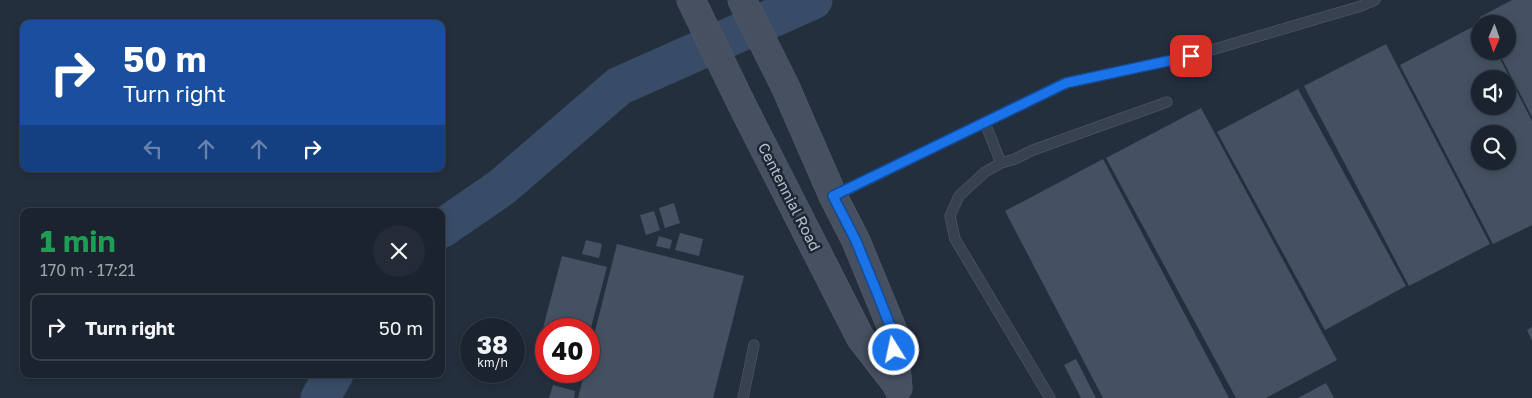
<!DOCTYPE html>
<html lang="en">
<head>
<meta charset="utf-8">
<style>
	:root { --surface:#1b232e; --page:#242b36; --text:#f1f3f6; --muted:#a0a4aa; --line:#39404a }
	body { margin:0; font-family:"Golos Text",sans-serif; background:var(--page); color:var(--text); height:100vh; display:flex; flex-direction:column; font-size:19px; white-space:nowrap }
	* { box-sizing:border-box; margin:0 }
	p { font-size:16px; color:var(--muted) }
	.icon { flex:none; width:28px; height:28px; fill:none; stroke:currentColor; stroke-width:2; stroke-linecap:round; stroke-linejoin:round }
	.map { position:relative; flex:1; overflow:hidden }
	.panel { position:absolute; left:20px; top:208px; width:425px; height:170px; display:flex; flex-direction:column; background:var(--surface); border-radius:10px; box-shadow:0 2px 8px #0003,0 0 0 1px var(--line) }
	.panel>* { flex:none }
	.top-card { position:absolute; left:20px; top:20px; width:425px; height:152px; border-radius:10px; box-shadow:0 2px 8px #0003,0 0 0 1px var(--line); background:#1a4fa0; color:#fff; overflow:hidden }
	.needle { width:32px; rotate:182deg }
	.tools { position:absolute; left:1471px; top:15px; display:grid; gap:10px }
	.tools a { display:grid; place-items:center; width:45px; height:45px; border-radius:50%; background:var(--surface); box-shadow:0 2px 8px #0003,0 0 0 1px var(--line); font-size:25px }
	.speed { position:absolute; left:460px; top:318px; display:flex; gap:10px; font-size:25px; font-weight:700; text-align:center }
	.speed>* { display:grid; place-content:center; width:65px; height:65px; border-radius:50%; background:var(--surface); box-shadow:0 2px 8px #0003,0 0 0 1px var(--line); line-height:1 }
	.speed small { font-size:12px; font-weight:400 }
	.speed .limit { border:8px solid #d22; background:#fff; color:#111 }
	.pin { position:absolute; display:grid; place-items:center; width:42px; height:42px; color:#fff; margin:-21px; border-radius:10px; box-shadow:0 2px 8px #0006 }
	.me { position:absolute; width:55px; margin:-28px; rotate:350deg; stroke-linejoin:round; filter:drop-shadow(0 0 4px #0008) }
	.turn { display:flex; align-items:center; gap:18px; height:105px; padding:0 20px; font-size:22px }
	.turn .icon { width:65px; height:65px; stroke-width:2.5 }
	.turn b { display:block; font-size:35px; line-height:42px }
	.lanes { display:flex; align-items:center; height:48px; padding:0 20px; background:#0003; justify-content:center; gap:25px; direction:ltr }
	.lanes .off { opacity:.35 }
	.round { display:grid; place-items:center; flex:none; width:52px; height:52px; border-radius:26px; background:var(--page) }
	.headline { display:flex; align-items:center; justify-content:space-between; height:85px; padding:0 20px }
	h1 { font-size:30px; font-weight:700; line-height:38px; color:#1e9e55 }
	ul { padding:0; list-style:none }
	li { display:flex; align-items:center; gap:15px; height:68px; margin:0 10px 8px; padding:0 10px; border:2px solid var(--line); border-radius:10px }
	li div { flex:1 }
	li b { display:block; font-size:19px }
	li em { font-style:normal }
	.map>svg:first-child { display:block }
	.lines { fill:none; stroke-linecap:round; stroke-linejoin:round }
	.river { stroke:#394c67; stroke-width:39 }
	.building { fill:#455162; fill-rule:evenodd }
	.lane-casing { stroke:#565f6c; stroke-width:11 }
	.secondary-casing { stroke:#565f6c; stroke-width:29 }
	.lane { stroke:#38414e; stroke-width:10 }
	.secondary { stroke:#465061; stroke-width:28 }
	.route-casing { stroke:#114b97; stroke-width:12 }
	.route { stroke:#1a73e8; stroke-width:9 }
	.labels { text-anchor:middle; stroke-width:5; stroke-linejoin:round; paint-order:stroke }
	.street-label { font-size:15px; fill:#b4bcc9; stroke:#1d2633 }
</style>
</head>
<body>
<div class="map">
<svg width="1532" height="398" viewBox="0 0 1532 398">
	<rect width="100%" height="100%" fill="#242f3e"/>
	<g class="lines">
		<!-- river -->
		<path class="river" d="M441,229L502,187L619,86L813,0
			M320,398L334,374"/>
	</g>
	<!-- building -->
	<path class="building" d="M1512,0H1532V117L1498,51H1508V24H1483L1480,17Z
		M1480,23V51H1496L1532,121V225L1493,244L1400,65ZM1480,79H1508V106H1480ZM1480,134H1508V161H1480Z
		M1386,44L1490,244L1409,286L1304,86Z
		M1298,89L1406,286L1325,330L1217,132Z
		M1201,108L1337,360L1266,398H1236L1106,158Z
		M1103,159L1229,398H1103L1005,211Z
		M674,203L680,223L665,228L659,208Z
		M654,211L660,230L646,235L640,215Z
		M680,233L703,239L699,256L675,250Z
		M659,236L672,240L670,249L656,246Z
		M586,240L602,244L599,258L582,254Z
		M617,244L744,276L713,398H578L585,371H589V355Z
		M562,256L607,267L589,335V329H546V353L537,351Z
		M1532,327V341L1527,330Z
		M1076,359L1096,398H1081L1064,365Z
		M1326,383L1334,398H1298Z
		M553,385L575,391L574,398H549Z"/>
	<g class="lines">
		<defs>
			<path id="lane" d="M985,123L1001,163L1015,159L1033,150L1167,102
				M1001,163L985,172L959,196L950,216L955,239L1050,398
				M834,196L1066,83L1191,56L1361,6L1375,0
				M743,398L754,345"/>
			<path id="secondary" d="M691,0L743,107L860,337L898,386
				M742,0L785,86L833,196L856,241L893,331L898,388"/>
		</defs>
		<!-- lane casing -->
		<use href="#lane" class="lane-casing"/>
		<!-- secondary casing -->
		<use href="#secondary" class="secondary-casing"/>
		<!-- lane -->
		<use href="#lane" class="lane"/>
		<!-- secondary -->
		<use href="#secondary" class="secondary"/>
	</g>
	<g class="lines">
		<defs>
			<path id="route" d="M894,350L892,331L878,295L856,241L833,196L1066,83L1191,56"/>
		</defs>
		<!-- route casing -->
		<use href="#route" class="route-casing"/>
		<!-- route -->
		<use href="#route" class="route"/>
	</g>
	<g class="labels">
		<!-- street labels -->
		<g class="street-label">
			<text transform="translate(789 197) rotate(63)" y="5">Centennial Road</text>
		</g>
	</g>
</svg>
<div class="tools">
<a><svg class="needle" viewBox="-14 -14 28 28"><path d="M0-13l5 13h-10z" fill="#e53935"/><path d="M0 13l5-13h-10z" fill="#a0a4aa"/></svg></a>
<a><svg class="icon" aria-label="sound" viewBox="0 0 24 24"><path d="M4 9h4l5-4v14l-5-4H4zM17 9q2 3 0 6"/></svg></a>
<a><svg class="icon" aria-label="search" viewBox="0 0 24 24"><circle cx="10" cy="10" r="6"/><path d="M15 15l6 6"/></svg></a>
</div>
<div class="speed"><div>38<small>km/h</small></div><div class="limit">40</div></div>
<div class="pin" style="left:1191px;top:56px;background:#d93025"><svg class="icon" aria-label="arrive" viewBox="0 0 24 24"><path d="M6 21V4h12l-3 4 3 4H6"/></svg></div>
<svg class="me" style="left:894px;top:350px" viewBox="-20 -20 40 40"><circle r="17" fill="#1a73e8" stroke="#fff" stroke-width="3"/><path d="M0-11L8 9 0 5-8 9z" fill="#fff"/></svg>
<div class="top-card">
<div class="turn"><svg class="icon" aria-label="right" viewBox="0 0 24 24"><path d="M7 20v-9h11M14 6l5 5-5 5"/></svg><div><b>50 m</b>Turn right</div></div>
<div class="lanes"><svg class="icon off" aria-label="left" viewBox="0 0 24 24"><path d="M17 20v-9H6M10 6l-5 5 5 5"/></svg><svg class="icon off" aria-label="ahead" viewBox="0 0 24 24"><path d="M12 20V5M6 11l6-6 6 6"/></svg><svg class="icon off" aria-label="ahead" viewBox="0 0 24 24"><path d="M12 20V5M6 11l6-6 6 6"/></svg><svg class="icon" aria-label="right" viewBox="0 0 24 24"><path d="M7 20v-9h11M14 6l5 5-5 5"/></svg></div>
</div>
<section class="panel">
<div class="headline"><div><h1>1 min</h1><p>170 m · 17:21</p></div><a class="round"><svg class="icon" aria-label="close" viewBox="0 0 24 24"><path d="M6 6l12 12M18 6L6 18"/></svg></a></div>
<ul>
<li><svg class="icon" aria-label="right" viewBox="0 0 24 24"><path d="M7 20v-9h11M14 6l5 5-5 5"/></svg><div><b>Turn right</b></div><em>50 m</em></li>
</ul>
</section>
</div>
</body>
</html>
